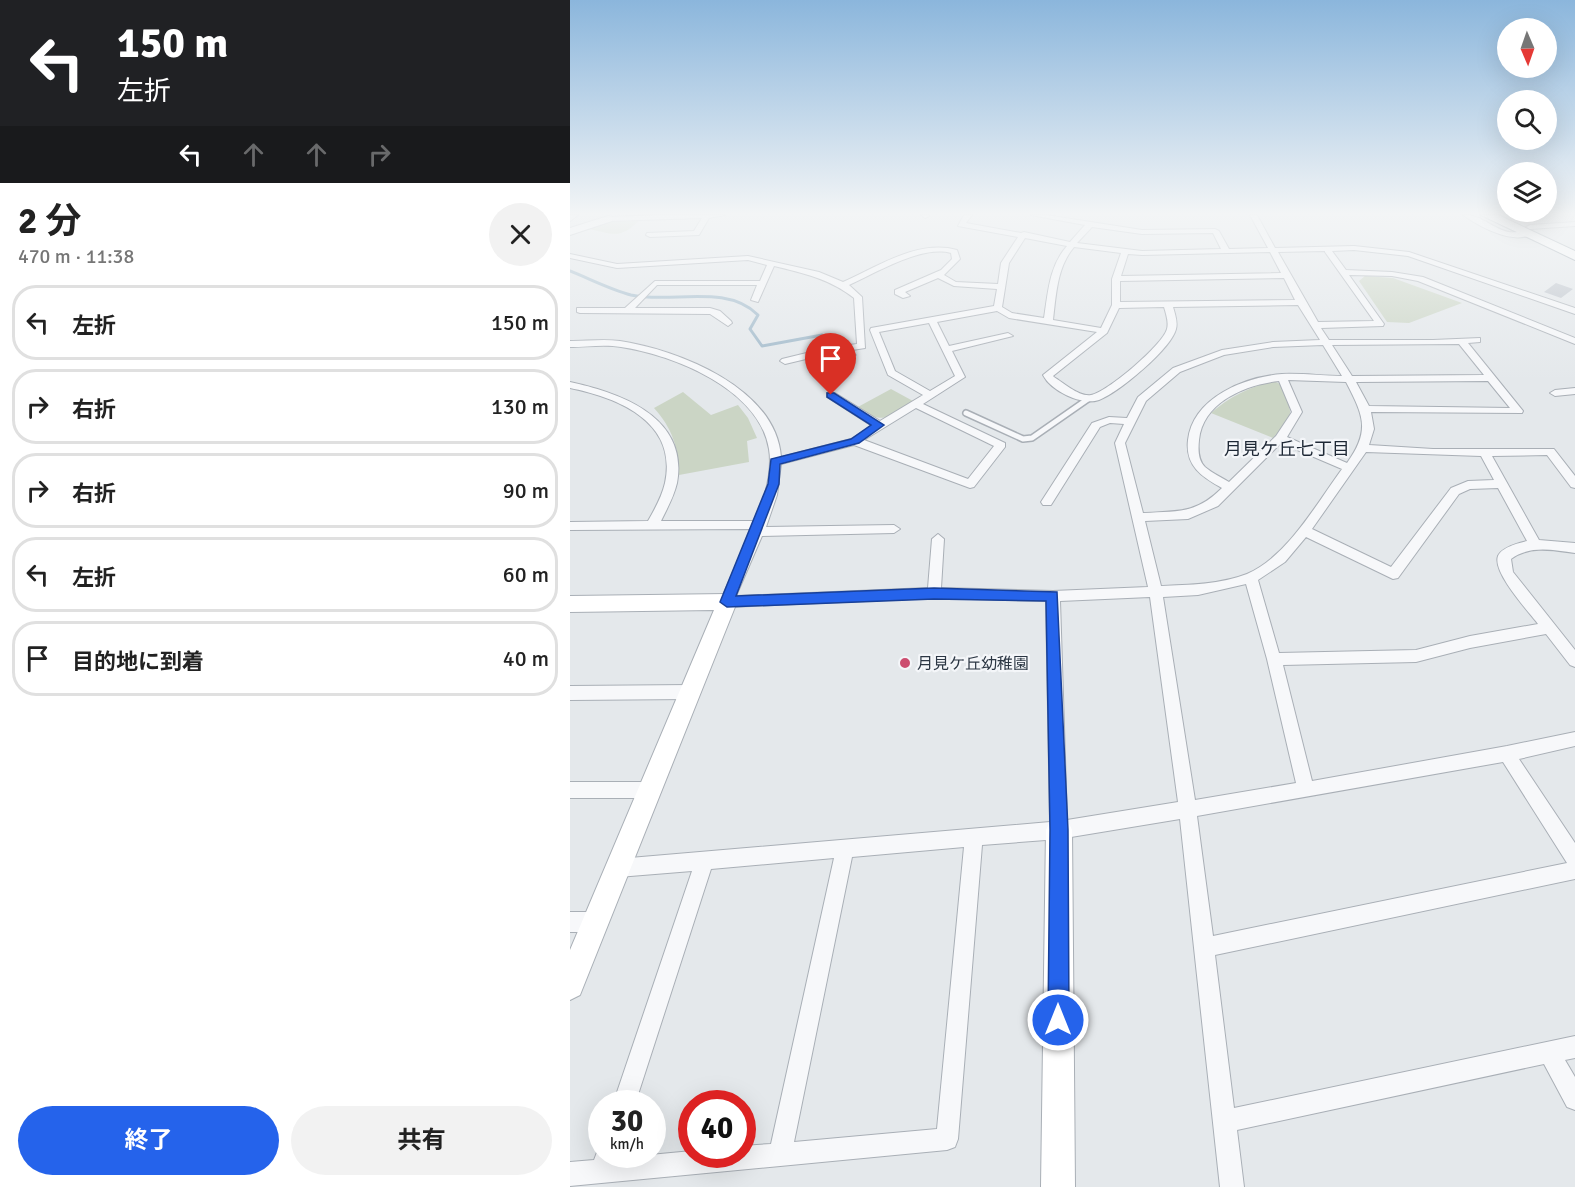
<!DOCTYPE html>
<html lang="ja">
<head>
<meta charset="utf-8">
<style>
	:root { --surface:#fff; --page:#f2f2f2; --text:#222; --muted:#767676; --line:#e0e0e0; --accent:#2563eb }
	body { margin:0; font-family:Signika,"Noto Sans JP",sans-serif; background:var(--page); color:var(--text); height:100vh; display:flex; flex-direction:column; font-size:22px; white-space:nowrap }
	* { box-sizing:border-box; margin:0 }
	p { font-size:20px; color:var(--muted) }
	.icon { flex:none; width:33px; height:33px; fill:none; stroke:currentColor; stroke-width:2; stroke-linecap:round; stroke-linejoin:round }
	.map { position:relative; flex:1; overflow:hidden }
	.sheet { display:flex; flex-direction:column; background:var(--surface); width:570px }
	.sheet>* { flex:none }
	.guide { background:#202124; color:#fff; overflow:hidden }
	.needle { width:39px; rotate:178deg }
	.fabs { position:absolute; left:927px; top:18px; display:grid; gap:12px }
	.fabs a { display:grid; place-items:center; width:60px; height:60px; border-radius:50%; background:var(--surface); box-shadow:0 6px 24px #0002; font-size:30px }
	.speed { position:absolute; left:18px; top:1090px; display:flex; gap:12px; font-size:30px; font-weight:700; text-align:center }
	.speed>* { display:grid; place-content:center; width:78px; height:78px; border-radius:50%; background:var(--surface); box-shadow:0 6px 24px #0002; line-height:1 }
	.speed small { font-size:15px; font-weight:400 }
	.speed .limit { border:9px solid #d22; background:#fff; color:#111 }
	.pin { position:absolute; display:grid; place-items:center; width:51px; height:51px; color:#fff; margin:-62px -26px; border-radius:50% 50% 50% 0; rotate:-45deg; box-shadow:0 0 6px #0007 }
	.pin .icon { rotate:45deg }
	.me { position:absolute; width:66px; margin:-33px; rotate:0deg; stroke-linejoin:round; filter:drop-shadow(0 0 4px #0008) }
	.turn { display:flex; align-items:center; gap:21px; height:126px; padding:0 18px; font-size:27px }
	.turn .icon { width:78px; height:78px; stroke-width:2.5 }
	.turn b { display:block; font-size:42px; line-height:51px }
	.lanes { display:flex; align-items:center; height:57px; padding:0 18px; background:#0003; justify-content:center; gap:30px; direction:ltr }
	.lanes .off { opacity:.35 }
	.round { display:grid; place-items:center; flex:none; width:63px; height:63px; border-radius:32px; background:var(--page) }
	.summary { display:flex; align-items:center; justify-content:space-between; height:102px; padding:0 18px }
	h1 { font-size:36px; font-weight:700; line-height:45px }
	.primary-button { display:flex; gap:12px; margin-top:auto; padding:12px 18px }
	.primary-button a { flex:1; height:69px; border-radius:36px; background:var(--accent); color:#fff; font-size:24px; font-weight:700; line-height:69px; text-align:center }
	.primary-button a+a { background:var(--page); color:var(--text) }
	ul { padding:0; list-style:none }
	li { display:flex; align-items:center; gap:18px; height:75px; margin:0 12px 9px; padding:0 6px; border:3px solid var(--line); border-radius:24px }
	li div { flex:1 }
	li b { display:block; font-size:22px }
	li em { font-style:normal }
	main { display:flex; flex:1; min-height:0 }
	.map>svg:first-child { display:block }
	.green { fill:#cbd5c5 }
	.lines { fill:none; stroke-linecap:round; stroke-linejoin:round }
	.stream { stroke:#a0b9ca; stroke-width:3 }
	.building { fill:#bbc1c9 }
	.lane-casing { stroke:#a9afb6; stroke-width:8 }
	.street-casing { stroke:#a9afb6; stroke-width:2 }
	.secondary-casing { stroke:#a9afb6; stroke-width:2 }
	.highway-casing { stroke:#8b97a2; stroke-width:2 }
	.lane { stroke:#f7f8fa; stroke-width:5 }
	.street { fill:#f7f8fa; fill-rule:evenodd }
	.secondary { fill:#fff; fill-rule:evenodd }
	.highway { fill:#fff; fill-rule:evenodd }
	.route { fill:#2563eb; stroke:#184099; stroke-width:1.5 }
	.poi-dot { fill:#cc4d6f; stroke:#f4f6f9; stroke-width:2 }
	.labels { text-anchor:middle; stroke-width:4.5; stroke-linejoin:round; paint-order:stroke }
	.poi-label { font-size:16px; fill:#2c3744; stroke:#f4f6f9; text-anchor:start }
	.neighbourhood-label { font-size:18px; fill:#1e2835; stroke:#f4f6f9 }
</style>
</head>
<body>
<main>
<section class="sheet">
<div class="guide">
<div class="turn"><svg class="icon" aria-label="left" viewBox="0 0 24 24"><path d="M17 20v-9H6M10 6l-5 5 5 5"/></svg><div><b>150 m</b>左折</div></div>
<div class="lanes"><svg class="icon" aria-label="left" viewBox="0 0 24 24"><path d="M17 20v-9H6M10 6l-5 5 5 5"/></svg><svg class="icon off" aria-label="ahead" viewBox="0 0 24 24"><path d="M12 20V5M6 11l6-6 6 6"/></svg><svg class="icon off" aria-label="ahead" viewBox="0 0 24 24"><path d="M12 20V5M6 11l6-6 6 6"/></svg><svg class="icon off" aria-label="right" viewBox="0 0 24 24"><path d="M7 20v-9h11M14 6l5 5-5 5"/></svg></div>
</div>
<div class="summary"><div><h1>2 分</h1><p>470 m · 11:38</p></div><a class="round"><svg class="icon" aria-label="close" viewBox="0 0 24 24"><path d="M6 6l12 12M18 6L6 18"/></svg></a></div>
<ul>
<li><svg class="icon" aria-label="left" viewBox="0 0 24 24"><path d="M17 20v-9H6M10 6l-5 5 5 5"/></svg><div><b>左折</b></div><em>150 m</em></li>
<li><svg class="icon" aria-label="right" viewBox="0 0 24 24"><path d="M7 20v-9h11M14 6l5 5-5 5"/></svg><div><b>右折</b></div><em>130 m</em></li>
<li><svg class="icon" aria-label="right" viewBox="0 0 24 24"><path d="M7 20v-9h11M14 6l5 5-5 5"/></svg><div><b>右折</b></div><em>90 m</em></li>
<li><svg class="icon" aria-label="left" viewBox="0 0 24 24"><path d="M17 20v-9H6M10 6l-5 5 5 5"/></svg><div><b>左折</b></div><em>60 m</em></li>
<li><svg class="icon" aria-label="arrive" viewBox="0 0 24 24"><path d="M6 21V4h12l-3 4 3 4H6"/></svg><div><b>目的地に到着</b></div><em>40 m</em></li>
</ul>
<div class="primary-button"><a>終了</a><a>共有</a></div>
</section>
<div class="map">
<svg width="1005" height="1187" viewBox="0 0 1005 1187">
	<rect width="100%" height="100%" fill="#e4e8eb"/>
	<!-- green -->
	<path class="green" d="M71,219C49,240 46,234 18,229L43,220Z
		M795,276L823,278L892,303L839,323L817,322L789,281Z
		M704,381L710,384C723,415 726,412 703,438L641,413C659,397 681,386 704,381Z
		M321,389L343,401C320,421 311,423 286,408Z
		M113,392L141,415L168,405L178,418L187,438L177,441L179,462L109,475C109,448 102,428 84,408Z"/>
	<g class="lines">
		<!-- stream -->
		<path class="stream" d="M0,271C20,279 41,290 61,295C101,304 156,283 188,315L180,329L192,346L252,335L285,355"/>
	</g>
	<!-- building -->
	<path class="building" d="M986,283L1003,289L991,298L974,292Z"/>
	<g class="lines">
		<defs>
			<path id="lane" d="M396,413L453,439L462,438L518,399"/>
			<path id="street" d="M0,215H8L0,221Z
				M95,215H155L139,218L129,235L80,237L76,235L77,233L124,231L132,218L38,221L34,219L38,217Z
				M351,215H358L359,216L355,218Z
				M394,215H402L396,223L451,233L454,232L500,242L515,225L461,215H476L572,230L645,229L649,231L659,249L698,248L680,215H687L705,248L784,246L839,252L1005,308V314L838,256L784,250L762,251L776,270L822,272L853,277L1005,338V344L848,281L822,276L779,275L814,324L813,326L751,328L759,340H863L910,338V342L898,343L953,411L952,413L801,412L804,429L799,445L863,449H984L1005,476V488L1001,487L977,455L922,456L969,540L1005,543V553C983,550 960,545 941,559L943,572L1005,650V667L1000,665L976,634L900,648L846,662L713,665L742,781L937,746L1005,732V746L949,759L1005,843V879L645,955L664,1108L1005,1036V1058L995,1060L1005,1077V1110L997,1107L974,1064L667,1130L674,1187H650L610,819L489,839L412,845L388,1139L385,1147L377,1150L0,1186V1162L24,1160L29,1147L32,1146V1155H49L48,1158L122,1151V1155H172V1146L201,1144L264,858L141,869L65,1104H43L122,871L48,877L42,874L39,868L42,862L48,859L480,822L476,601L364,598L157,607L152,606L150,602L182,529L0,530V522L78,521C85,509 92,496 95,483C108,422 49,398 0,388V382C51,393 119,417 107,483C104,496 97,509 91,521H186C194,499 203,472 199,449C189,389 104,355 51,347C34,344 17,347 0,347V341C17,341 34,339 50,341C109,350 206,388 211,457L281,439L302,426L257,397V393H265L310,421L353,395L318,375L300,330L301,328L424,306L427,289L384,286L368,278L335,292L340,296L333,298L325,294V290L371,270L382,259L381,253C351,245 306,273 279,285L292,297L295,348L257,354L215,364L210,361L212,359L257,348L287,344L284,298C260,279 233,273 204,266L188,302L181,300L187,285H87L65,308H140L150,311L161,321L162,323L158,326L140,314L10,313L7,312V308H55L85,281H190L197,265L178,260L47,268L0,258V254L47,264L178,256L249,272L273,282C307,267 348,239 387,250L390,259L374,275L386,282L428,284L431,263L448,237L388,226ZM522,227L572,234L643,233L651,249L572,251L507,243ZM455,238L497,246C479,266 478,293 474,318L442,313L432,307L439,263ZM504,247L551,253L542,279V305L531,328L483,320C486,295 487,267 504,247ZM755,251V252L804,321L748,322L708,252ZM700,252L711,273L551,276L558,254L572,255ZM714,278L725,300L550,302V281ZM728,305L750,340L703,342L652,350L603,368L568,397L557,418L539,417L522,423L471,502L473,505H481L530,427L540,423L554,424L545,443L578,587L483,591L371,588L374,539L368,534L362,539L358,588L166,596L192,536L324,533L330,529L324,525L196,527L207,495L211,464L284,445L400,488L404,487L435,447V443L353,404L395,377L382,351L443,336L438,333L379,346L367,322L427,311L439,318L527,332L473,375C481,391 512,406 529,400C548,393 601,349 606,329C608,322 605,314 603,307ZM594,307C596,314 599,322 597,329C593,345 536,393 521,395C509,397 494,383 484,377L483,376L537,333L549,308ZM359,323L385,376L360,391L325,371L309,332ZM889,344L914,375L782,376L762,345ZM753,345L772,376C752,376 732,373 712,374C675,377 623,397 618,440C615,466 632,477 652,488C626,514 608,511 573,513L555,443L576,401L610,372L654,355L703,347ZM718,380L776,382C793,415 801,430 777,463L717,437L732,412ZM709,381L722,412L706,436L659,482C651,477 642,473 635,467C628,460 628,450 629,440C633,402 675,385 709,381ZM918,381L940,408L799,406L786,382ZM346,408L424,446L398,479L294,440ZM711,443L772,469C747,503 717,557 677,574C652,584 618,585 591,586L575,521L618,519L648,506ZM796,452L911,456L924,480L898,481L881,488L821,567L742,529ZM928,488L957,541C949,543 932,547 928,556C922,572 958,611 968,624L900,636L846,650L709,653L688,580L715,562L736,537L823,579L828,578L889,494L900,489ZM676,584L697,659L726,783L625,800L593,597L628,595ZM580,597L608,802L497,820L490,601ZM933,762L997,863L643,936L627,816ZM394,847L367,1129L224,1142L282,857Z
				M893,215C911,214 923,229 939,232C947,233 955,230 963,234C943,245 910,227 893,215Z
				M1005,222V226L960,229L956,227L960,225Z
				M1005,388V394L985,396L980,393L985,390Z
				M120,685L125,687L128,692L125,697L120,699L0,700V686Z
				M0,782H80L86,784L88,790L86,796L80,798H0Z
				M0,912H26L33,915L36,922L33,929L26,932H0Z"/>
			<path id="secondary" d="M38,216L42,217V221L0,235V228Z
				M157,594L164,597L167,602L10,995L0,1000V950L144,610L0,612V596Z
				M489,817L498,821L502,830L505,1187H471L476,830L480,821Z"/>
			<path id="highway" d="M911,215H928L1005,251V260Z"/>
		</defs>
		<!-- lane casing -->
		<use href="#lane" class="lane-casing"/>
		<!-- street casing -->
		<use href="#street" class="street-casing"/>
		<!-- secondary casing -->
		<use href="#secondary" class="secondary-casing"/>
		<!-- highway casing -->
		<use href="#highway" class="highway-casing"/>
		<!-- lane -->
		<use href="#lane" class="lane"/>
		<!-- street -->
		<use href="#street" class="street"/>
		<!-- secondary -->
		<use href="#secondary" class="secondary"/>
		<!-- highway -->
		<use href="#highway" class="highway"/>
	</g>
	<!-- sky -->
	<linearGradient id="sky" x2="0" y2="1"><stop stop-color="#8bb6dc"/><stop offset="0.56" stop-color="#f3f5f6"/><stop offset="1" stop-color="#f3f5f6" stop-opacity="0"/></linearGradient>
	<rect width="1005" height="381" fill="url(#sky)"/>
	<!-- route -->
	<path class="route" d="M257,393H264L314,425L289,443L210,464L209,484L166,596L364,588L487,592L498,830L499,1020L496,1028L488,1031L481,1028L478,1020L480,830L476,601L364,599L157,607L150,602L198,484L201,459L281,439L301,425L257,397Z"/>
	<!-- markers -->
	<circle class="poi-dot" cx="335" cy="663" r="6"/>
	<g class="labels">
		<!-- poi labels -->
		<g class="poi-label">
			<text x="347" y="669">月見ケ丘幼稚園</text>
		</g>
		<!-- neighbourhood labels -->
		<g class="neighbourhood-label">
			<text x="717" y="455">月見ケ丘七丁目</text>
		</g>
	</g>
</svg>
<div class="fabs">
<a><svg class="needle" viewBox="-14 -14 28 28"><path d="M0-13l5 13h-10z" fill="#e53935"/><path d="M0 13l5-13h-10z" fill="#767676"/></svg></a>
<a><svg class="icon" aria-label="search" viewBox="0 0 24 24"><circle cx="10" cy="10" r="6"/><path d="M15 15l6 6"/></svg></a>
<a><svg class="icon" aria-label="layers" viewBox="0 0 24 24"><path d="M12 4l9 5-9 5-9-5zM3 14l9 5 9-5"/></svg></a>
</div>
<div class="speed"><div>30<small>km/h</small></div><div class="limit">40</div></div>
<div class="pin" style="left:261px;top:395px;background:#d93025"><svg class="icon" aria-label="arrive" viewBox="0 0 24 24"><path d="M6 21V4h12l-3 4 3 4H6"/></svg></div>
<svg class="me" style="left:488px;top:1020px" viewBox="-20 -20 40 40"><circle r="17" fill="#2563eb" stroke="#fff" stroke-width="3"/><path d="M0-11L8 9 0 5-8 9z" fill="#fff"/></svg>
</div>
</main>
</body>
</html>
